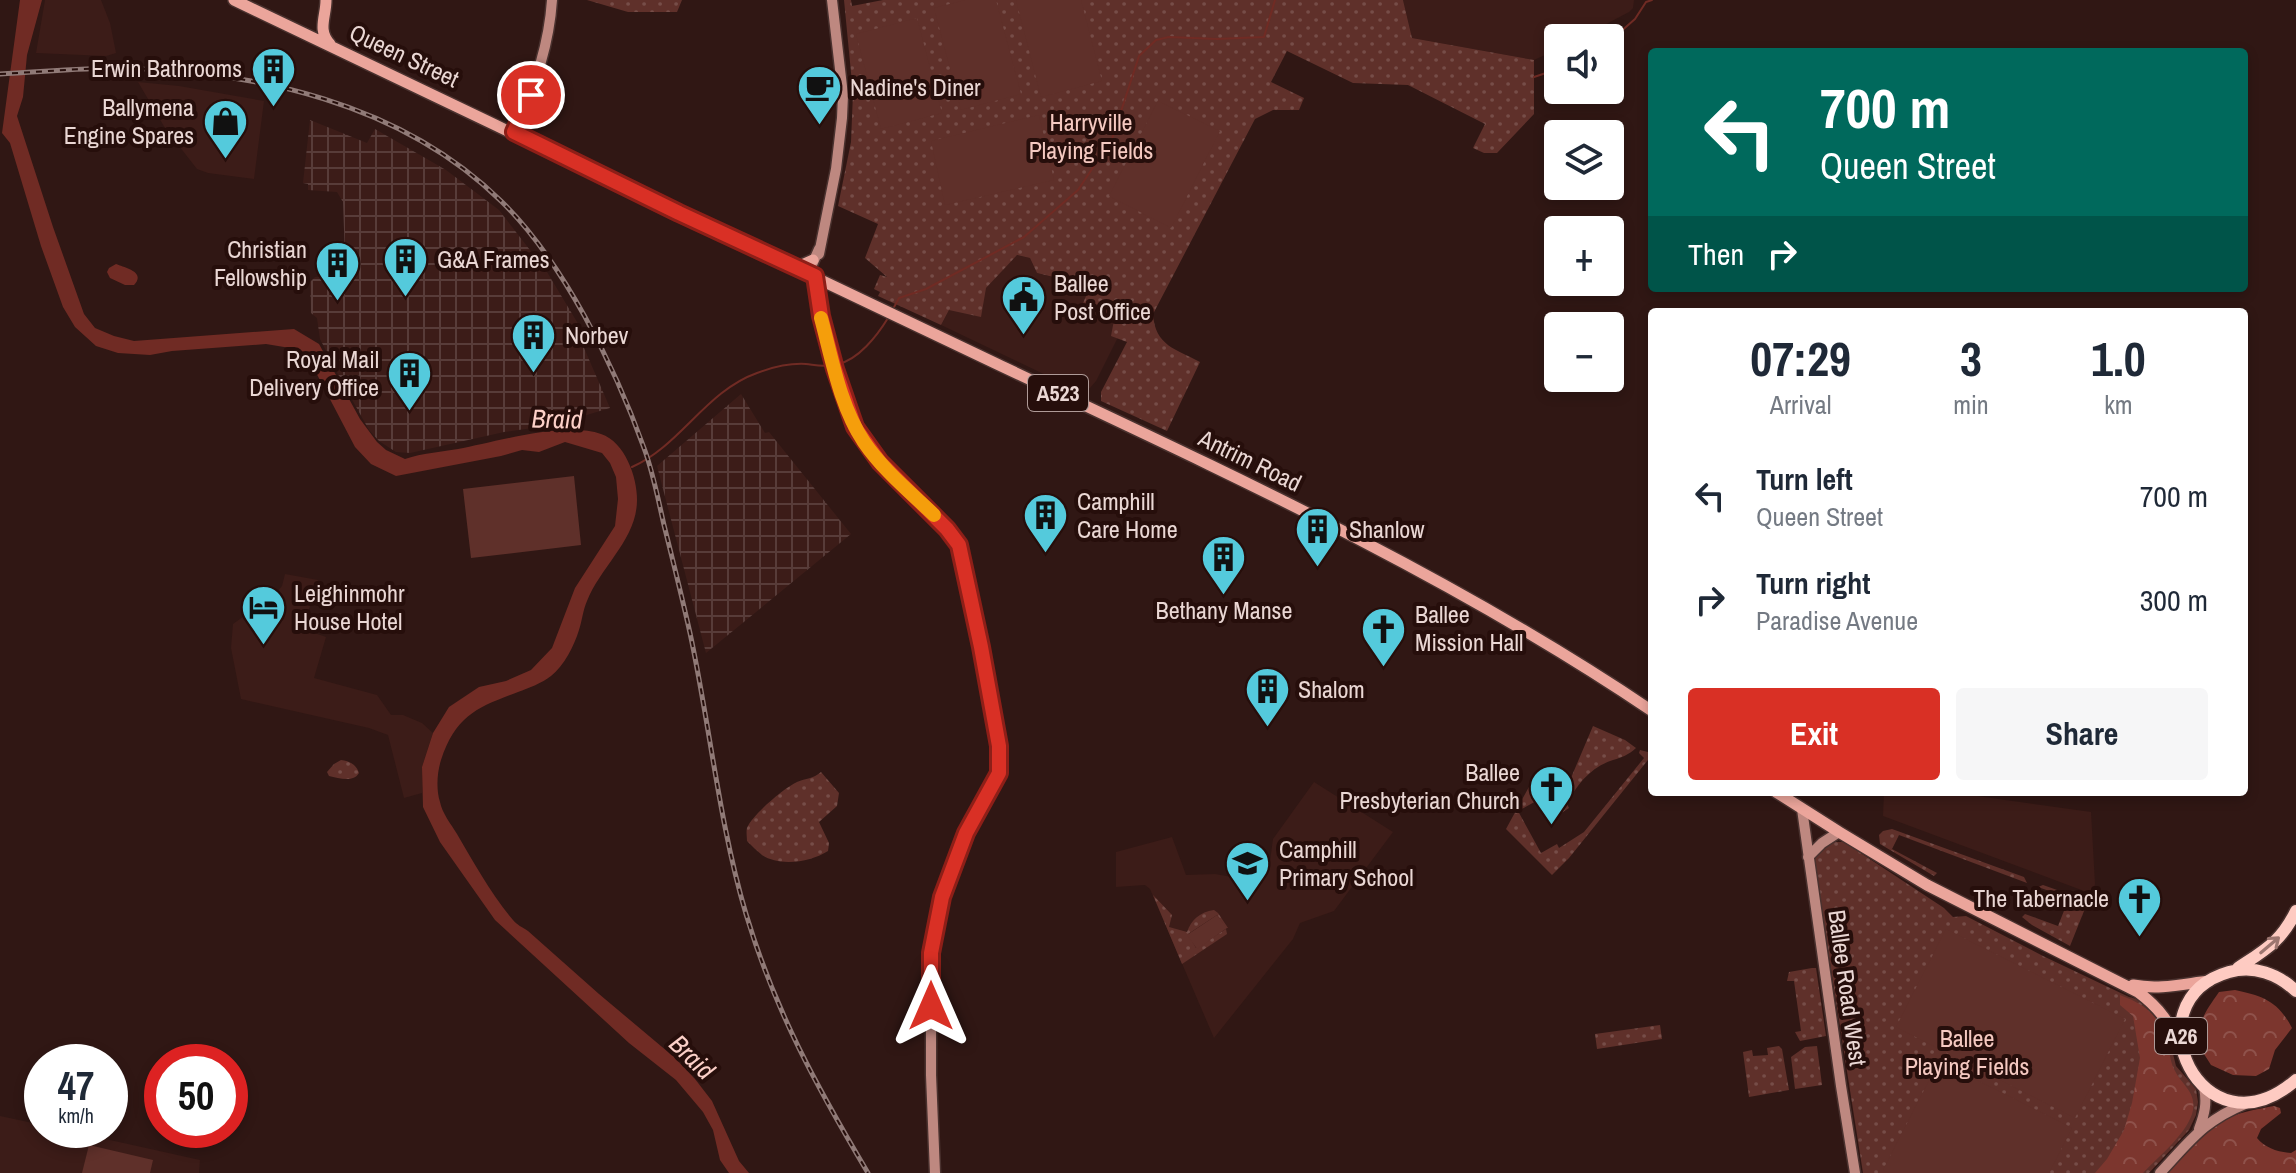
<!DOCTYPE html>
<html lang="en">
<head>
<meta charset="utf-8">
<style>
	:root { --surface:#fff; --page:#f6f6f7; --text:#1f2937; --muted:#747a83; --accent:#d93025 }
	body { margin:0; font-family:"Archivo Narrow",sans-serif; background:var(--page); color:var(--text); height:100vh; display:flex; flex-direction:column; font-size:30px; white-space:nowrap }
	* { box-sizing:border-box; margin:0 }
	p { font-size:26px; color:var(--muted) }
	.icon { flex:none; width:44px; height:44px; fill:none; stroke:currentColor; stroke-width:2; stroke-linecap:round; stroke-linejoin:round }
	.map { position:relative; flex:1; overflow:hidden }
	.side { position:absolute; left:1648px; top:308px; width:600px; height:488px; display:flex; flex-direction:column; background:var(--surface); border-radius:8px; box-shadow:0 4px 12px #0003 }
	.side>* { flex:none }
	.top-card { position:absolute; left:1648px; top:48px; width:600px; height:244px; border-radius:8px; box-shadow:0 4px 12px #0003; background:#00695c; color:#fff; overflow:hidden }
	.fabs { position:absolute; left:1544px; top:24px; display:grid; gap:16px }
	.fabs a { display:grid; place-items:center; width:80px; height:80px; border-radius:8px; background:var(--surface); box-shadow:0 4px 12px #0003; font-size:40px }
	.speed { position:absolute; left:24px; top:1044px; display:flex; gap:16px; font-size:40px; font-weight:700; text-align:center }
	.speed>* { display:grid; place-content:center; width:104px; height:104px; border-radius:50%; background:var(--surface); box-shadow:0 4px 12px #0003; line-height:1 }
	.speed small { font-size:20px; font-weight:400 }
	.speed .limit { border:12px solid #d22; background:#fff; color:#111 }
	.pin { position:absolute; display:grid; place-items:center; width:68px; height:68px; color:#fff; margin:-34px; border:4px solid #fff; border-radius:50%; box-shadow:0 2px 8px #0007 }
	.me { position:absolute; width:88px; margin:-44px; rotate:0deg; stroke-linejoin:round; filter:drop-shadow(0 0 6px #0008) }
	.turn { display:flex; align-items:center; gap:28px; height:168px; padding:0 40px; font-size:36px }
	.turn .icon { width:104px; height:104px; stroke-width:2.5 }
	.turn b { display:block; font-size:56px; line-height:68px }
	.then { display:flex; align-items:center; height:76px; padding:0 40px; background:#0003; gap:16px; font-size:30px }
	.eta { display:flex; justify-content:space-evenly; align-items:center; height:136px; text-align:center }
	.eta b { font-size:48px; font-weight:800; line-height:56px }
	.button { display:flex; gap:16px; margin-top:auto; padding:16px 40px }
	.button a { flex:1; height:92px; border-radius:8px; background:var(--accent); color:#fff; font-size:32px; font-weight:800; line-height:92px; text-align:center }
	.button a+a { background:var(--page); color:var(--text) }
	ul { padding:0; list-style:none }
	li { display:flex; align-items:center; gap:24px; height:104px; padding:0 40px }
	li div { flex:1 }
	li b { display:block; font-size:30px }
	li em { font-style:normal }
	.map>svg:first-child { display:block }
	.built { fill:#3c1c18 }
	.industrial { fill:url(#industrial-grid) }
	.grass { fill:url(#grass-dots) }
	.forest { fill:url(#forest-crowns) }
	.pitch { fill:#5f302a }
	.water { fill:#702b24 }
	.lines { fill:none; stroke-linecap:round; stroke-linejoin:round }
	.stream { stroke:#702b24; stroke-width:2 }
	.secondary-casing { stroke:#4a322f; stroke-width:13 }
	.primary-casing { stroke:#4a322f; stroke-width:14 }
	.highway-casing { stroke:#4a322f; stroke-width:15 }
	.secondary { stroke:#be8880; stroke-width:10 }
	.primary { stroke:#eba59b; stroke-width:11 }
	.highway { stroke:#fecbc2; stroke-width:12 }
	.rail-casing { stroke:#907a77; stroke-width:5 }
	.rail { stroke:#260e0b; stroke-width:2; stroke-dasharray:6; stroke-linecap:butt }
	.oneway { stroke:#9d7670 }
	.route-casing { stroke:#8d1f18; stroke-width:20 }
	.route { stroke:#d93025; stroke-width:14 }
	.slow { stroke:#f59e0b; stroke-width:14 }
	.labels { text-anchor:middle; stroke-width:8; stroke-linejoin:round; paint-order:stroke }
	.shield { fill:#260e0b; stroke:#af9b98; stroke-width:2 }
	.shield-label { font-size:22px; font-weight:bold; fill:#ead7d4 }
	.street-label { font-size:24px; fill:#ead7d4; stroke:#260e0b }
	.poi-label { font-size:24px; fill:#ead7d4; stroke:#260e0b; text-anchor:start }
	.park-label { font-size:24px; fill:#f5c9c1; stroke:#260e0b }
	.water-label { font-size:26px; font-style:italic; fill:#fcd0c8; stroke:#260e0b }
</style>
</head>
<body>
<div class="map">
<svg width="2296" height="1173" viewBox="0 0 2296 1173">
	<defs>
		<pattern id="industrial-grid" width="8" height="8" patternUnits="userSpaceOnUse" patternTransform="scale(2)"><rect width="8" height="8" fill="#3c1c18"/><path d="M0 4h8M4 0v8" fill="none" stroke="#583c39"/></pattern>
		<pattern id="grass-dots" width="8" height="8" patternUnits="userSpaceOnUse" patternTransform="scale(2)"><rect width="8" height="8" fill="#5f302a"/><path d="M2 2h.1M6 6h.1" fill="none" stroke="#764d48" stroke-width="1.8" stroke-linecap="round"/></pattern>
		<pattern id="forest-crowns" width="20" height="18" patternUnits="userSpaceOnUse" patternTransform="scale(2)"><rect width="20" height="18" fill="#7c362e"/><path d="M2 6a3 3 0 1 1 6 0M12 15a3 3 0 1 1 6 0" fill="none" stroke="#8f524b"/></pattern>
	</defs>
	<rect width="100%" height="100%" fill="#301714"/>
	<!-- built -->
	<path class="built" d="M45,0H101L110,23L116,53L106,56L36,53Z
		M1403,0H1634L1633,8L1629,12L1580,38H1558V49L1534,60L1412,38Z
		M138,82L179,86L264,101L254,179L208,173L197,169L165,128Z
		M1016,255L1030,258L1037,273L1137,299L1096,381L1090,388L1079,391L941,325L949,310L986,288Z
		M285,574L318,580L303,629L326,637L314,678L377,695L391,715H403L422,723L433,733L422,767V793L404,798L388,735L369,728L241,699L231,648L233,624L276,593L282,586Z
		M1314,782L1393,832L1334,911L1300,923L1293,939L1214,1038L1150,889L1145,885L1116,887V852L1172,837L1186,875L1215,874L1232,877L1260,872L1270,861L1273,839Z
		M1884,792H1949L2091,812L2095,884L2092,894L1883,816Z
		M0,1116L42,1125V1130H65L200,1160L199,1173H0Z"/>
	<!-- industrial -->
	<path class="industrial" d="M310,120L367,143L375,129L446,170L499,210L547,272L586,337L581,341L610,408L553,425L504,432L410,453L396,452L379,441L369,430L340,378L320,339L317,318L311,313L310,282L315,277L343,275L345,257L343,202L337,192L308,190V184L303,183Z
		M741,394L765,433L769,432L851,534L706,653L657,466Z"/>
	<!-- grass -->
	<path class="grass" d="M587,0H682L677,12H628Z
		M844,0H851L852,6L883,0H1403L1412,38L1534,60V114L1497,153H1484L1473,148L1485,124L1408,85L1353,83L1287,51L1271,82L1304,98L1299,110H1273L1255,119L1153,314C1155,346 1176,349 1200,362L1167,431L1101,401V392L1127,342L1111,336L1115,315L1082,306L1090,286L1037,273L1030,258L1017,255L986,288L981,317L949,310L941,325L878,296L880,292L874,289L880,275L887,277L865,258L878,224L838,206L851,142L853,93Z
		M1593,726L1625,740L1636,748C1628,755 1623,757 1613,760C1591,767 1577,784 1567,804L1569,808L1555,817L1553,815L1551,816L1540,799L1518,811L1541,853L1557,844L1559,848L1584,832L1644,758L1639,753L1640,750L1652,753V755L1569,858L1552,875L1506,829L1530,785L1562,799Z
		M341,760C349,761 356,764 359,773C353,783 339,778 329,776L327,772L334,764Z
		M821,772L839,793L837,806L819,822L829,843L828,851C811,862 780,867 762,855C757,851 752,846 747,841C747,837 746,832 747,828C752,815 784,788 797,782C806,778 813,779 821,772Z
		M1892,829L2024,877L2027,883L1899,835L1892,849L1937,873L1934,876L1880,844L1879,835L1883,831Z
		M1831,842H1844L1944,908L1953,917L1966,916L2043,956L2129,997L2144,1001L2160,1017L2168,1034L2176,1066L2196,1089L2198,1102L2196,1115L2189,1130L2149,1173H1863L1814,861L1818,852Z
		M2043,885L2088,901L2070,946L2032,925L2022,917L2025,914L2058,926L2069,898L2038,887Z
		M1153,895L1172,915L1169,927L1187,932C1191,920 1200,912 1214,910L1218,913L1228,928H1226L1217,915L1188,934L1196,948L1226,929L1227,934L1182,964Z
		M1812,968H1816L1826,1036L1800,1041L1795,1032L1801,1031L1794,981H1787L1789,972Z
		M1660,1025L1662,1039L1597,1049L1595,1034Z
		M1779,1046L1782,1049L1789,1090L1749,1097L1743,1052L1752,1050L1753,1056L1768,1055L1767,1048Z
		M1817,1046L1822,1085L1795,1089L1791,1057L1805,1047Z"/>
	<!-- forest -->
	<path class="forest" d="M2235,990C2263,996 2278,1001 2292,1028L2275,1050L2269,1069L2256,1076L2233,1075L2211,1065L2197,1043C2200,1019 2205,1012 2219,992Z
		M2120,995C2149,1006 2160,1017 2168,1047C2170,1055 2171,1064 2175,1071C2182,1085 2196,1092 2193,1110C2189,1132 2159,1156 2143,1173H2095L2107,1159L2124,1130L2132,1103L2140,1058L2133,1016L2120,1005Z
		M2274,1106L2280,1108L2281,1113L2261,1129L2257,1138C2265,1148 2278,1152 2291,1153L2296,1150V1173H2165C2184,1153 2203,1130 2229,1118C2243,1111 2259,1109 2274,1106Z"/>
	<!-- pitch -->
	<path class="pitch" d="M965,0H996L1021,94L961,110L934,8Z
		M1016,0H1081L1102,81L1041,97Z
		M917,18L942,113L881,129L856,34Z
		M1158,101L1220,131L1171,228L1109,196Z
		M1039,115L1054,180L945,205L931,141Z
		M574,476L581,545L471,558L463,489Z
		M1217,915L1227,928L1197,949L1187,935Z
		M1946,929L2125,1019L2075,1118L1896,1027Z
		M1939,1061L2072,1128L2049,1173H1889L1883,1170Z
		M89,1145L153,1160L150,1173H82Z"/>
	<!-- water -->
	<path class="water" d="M20,0H42L27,55L23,97L17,116L53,227L84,314L95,328L114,336L134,341L294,329L319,344L360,419L377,442L386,450L405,459C423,453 440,452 458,449C495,442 565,421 601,434C625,442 637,477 637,500C637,539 601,566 587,601C583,610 582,621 579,630C574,646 564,666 551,676C542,683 529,688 518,692C478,707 456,715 441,760C437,773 436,789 440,802C442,813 451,824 457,834C474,863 491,894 513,920C517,925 522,927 528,931L599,994L674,1057L695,1079L712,1101L739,1161L749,1173H729L720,1160L713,1130L703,1112L676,1080L629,1043L495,920L440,842L423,807L422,767L433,733L449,707L479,687L506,681L531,670L552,648L575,588L615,526L618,499L616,477L610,463L602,453L565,442L539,452L522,450L501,456L396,476L371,464L355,447L310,361L302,351L296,349L266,344L172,351L150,355L118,353L96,346L75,327L63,307L41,246L10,143L2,133Z
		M116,264C126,268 146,272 134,285H125L110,278L107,272L109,268Z"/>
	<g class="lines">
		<!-- stream -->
		<path class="stream" d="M1610,41L1635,19L1646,2L1652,0
			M1534,77L1558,69
			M893,309L899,298L926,289L1024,237L1078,190L1112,139L1139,56L1156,40L1169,37L1217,39L1264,37L1275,0
			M838,364C858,360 877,336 888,318
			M632,467C680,446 706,391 757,373C773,367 789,363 806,364C815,365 823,367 831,365"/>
		<defs>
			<path id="secondary" d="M514,132C534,90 549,47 552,0
				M819,249L811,267L815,276L821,316L835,369L855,427L880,462L947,529L959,545L981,647L999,746V773L962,841L942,898L935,927L931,953V1075L935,1173
				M819,254L836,169L842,118L843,95L832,0
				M1802,809L1841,1086L1855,1173
				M1808,857L1822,843L1839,832
				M2199,1129C2205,1113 2207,1103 2204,1087
				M2160,1173C2191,1140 2203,1121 2247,1103"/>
			<path id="primary" d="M234,0C488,122 743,243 997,364C1221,470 1446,572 1652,711
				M326,0C326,17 317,30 330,44
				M795,268L813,260
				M1776,792L1839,832L1927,885L2138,992C2161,1009 2169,1023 2181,1048
				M2133,985C2159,990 2183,984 2209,981"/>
			<path id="highway" d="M2238,968C2265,950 2281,942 2296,911
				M2296,991C2278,974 2254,965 2229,972C2128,1001 2202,1161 2296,1080"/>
		</defs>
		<!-- secondary casing -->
		<use href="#secondary" class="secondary-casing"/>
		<!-- primary casing -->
		<use href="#primary" class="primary-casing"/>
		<!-- highway casing -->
		<use href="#highway" class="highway-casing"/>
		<!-- secondary -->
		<use href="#secondary" class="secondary"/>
		<!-- primary -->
		<use href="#primary" class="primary"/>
		<!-- highway -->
		<use href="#highway" class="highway"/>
		<defs>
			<path id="rail" d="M0,74C40,72 80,68 119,68C256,71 401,103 501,201C563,261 615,367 644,448C653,472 658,499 664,525C673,561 682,597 690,633C710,726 719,823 746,914C775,1011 817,1087 868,1173"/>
		</defs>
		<!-- rail casing -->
		<use href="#rail" class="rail-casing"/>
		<!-- rail -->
		<use href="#rail" class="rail"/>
	</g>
	<!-- one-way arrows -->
	<defs><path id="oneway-shaft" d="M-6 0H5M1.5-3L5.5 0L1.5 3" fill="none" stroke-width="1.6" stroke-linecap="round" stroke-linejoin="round" transform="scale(2)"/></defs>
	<use class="oneway" href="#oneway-shaft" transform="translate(2270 945) rotate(-40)"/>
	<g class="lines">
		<defs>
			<path id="route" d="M531,95L514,132L679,213L815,276L821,316L835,369L855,427L880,462L947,529L959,545L981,647L999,746V773L966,833L942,897L931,953V1006"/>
		</defs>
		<!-- route casing -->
		<use href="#route" class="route-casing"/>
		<!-- route -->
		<use href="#route" class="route"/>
		<!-- slow -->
		<path class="slow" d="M821,318C832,359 840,406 864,442C883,470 910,492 934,515"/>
	</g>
	<!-- icons -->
	<defs>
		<symbol id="building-pin" viewBox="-11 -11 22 30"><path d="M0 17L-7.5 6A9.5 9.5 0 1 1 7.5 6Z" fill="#54cadc" stroke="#260e0b"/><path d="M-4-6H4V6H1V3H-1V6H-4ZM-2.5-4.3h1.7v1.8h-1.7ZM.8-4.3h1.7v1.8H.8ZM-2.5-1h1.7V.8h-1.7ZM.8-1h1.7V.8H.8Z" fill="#111"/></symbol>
		<symbol id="cafe-pin" viewBox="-11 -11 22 30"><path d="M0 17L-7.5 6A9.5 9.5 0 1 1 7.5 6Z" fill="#54cadc" stroke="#260e0b"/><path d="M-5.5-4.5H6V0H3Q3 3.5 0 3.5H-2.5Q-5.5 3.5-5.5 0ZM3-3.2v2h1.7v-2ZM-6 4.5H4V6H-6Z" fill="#111"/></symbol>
		<symbol id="shop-pin" viewBox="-11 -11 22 30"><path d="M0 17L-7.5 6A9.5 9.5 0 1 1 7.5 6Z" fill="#54cadc" stroke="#260e0b"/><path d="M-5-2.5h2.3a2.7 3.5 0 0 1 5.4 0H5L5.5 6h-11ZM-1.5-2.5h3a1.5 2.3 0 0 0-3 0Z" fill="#111"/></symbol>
		<symbol id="civic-pin" viewBox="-11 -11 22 30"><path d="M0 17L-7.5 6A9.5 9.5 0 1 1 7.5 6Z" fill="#54cadc" stroke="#260e0b"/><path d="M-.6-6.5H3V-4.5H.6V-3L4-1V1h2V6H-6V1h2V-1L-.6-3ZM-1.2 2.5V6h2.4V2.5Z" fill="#111"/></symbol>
		<symbol id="hotel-pin" viewBox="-11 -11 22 30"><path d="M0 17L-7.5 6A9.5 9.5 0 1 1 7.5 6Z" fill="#54cadc" stroke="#260e0b"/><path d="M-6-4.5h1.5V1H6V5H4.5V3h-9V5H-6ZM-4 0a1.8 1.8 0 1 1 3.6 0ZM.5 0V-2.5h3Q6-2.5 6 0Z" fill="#111"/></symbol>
		<symbol id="church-pin" viewBox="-11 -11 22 30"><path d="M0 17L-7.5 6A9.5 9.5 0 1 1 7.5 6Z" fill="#54cadc" stroke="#260e0b"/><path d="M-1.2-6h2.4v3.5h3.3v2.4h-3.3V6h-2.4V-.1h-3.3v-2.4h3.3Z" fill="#111"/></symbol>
		<symbol id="school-pin" viewBox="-11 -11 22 30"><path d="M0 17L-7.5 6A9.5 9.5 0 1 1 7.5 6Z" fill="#54cadc" stroke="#260e0b"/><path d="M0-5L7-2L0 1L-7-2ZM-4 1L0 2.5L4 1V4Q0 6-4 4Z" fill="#111"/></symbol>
	</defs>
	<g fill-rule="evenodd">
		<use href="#building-pin" x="248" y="44" width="51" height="69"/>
		<use href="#cafe-pin" x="794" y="62" width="51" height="69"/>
		<use href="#shop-pin" x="200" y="96" width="51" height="69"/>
		<use href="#building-pin" x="380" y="234" width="51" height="69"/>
		<use href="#building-pin" x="312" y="238" width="51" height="69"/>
		<use href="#civic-pin" x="998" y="272" width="51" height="69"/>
		<use href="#building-pin" x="508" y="310" width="51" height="69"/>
		<use href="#building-pin" x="384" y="348" width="51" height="69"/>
		<use href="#building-pin" x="1020" y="490" width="51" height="69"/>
		<use href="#building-pin" x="1292" y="504" width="51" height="69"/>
		<use href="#building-pin" x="1198" y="532" width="51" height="69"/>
		<use href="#hotel-pin" x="238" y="582" width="51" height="69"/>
		<use href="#church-pin" x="1358" y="604" width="51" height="69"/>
		<use href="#building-pin" x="1242" y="664" width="51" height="69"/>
		<use href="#church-pin" x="1526" y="762" width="51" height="69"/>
		<use href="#school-pin" x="1222" y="838" width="51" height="69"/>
		<use href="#church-pin" x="2114" y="874" width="51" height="69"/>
	</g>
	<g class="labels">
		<!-- shield labels -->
		<g class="shield">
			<rect x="1028" y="375" width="60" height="36" rx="6"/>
			<rect x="2155" y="1018" width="52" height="36" rx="6"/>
		</g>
		<g class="shield-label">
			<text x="1058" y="401">A523</text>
			<text x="2181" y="1044">A26</text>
		</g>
		<!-- street labels -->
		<g class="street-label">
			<text transform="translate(404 56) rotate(25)" y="8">Queen Street</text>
			<text transform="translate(1250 461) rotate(26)" y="8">Antrim Road</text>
			<text transform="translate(1847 988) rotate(82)" y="8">Ballee Road West</text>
		</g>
		<!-- poi labels -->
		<g class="poi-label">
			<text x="242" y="77" text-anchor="end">Erwin Bathrooms</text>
			<text x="850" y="96">Nadine's Diner</text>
			<text x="194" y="116" text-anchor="end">Ballymena<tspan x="194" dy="28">Engine Spares</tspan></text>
			<text x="307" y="258" text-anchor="end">Christian<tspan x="307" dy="28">Fellowship</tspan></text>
			<text x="437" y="268">G&amp;A Frames</text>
			<text x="1054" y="292">Ballee<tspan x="1054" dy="28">Post Office</tspan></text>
			<text x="565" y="344">Norbev</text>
			<text x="379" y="368" text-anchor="end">Royal Mail<tspan x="379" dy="28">Delivery Office</tspan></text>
			<text x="1077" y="510">Camphill<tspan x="1077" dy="28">Care Home</tspan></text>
			<text x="1349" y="538">Shanlow</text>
			<text x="294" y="602">Leighinmohr<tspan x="294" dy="28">House Hotel</tspan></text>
			<text x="1224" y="619" text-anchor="middle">Bethany Manse</text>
			<text x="1415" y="623">Ballee<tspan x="1415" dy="28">Mission Hall</tspan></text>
			<text x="1298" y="698">Shalom</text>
			<text x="1520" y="781" text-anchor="end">Ballee<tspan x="1520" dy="28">Presbyterian Church</tspan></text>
			<text x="1279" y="858">Camphill<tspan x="1279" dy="28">Primary School</tspan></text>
			<text x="2109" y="907" text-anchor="end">The Tabernacle</text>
		</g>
		<!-- park labels -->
		<g class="park-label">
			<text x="1091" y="131">Harryville<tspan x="1091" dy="28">Playing Fields</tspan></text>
			<text x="1967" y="1047">Ballee<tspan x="1967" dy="28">Playing Fields</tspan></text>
		</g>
		<!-- water labels -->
		<g class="water-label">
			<text transform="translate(557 419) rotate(1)" y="9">Braid</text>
			<text transform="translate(692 1057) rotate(44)" y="9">Braid</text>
		</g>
	</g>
</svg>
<div class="fabs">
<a><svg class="icon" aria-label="sound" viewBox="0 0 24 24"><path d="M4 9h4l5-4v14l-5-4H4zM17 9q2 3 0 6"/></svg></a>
<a><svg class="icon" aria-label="layers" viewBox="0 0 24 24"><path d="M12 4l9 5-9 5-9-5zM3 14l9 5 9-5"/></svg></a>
<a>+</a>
<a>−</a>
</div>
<div class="speed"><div>47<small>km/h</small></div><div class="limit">50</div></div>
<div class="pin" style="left:531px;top:95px;background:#d93025"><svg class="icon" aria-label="arrive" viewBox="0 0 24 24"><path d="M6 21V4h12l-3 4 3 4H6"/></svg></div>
<svg class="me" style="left:931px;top:1006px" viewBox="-20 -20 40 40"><path d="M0-17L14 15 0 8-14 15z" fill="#d93025" stroke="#fff" stroke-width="4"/></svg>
<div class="top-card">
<div class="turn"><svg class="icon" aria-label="left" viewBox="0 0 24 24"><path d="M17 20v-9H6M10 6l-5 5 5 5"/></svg><div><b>700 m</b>Queen Street</div></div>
<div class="then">Then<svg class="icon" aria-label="right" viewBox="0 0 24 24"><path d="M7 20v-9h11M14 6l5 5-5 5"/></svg></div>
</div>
<section class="side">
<div class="eta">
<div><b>07:29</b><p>Arrival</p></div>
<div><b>3</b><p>min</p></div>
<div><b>1.0</b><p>km</p></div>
</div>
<ul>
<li><svg class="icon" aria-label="left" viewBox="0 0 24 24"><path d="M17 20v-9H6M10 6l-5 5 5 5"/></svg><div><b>Turn left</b><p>Queen Street</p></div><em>700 m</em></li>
<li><svg class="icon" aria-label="right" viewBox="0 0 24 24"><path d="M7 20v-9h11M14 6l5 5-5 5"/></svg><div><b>Turn right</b><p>Paradise Avenue</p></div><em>300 m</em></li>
</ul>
<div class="button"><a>Exit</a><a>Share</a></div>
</section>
</div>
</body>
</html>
